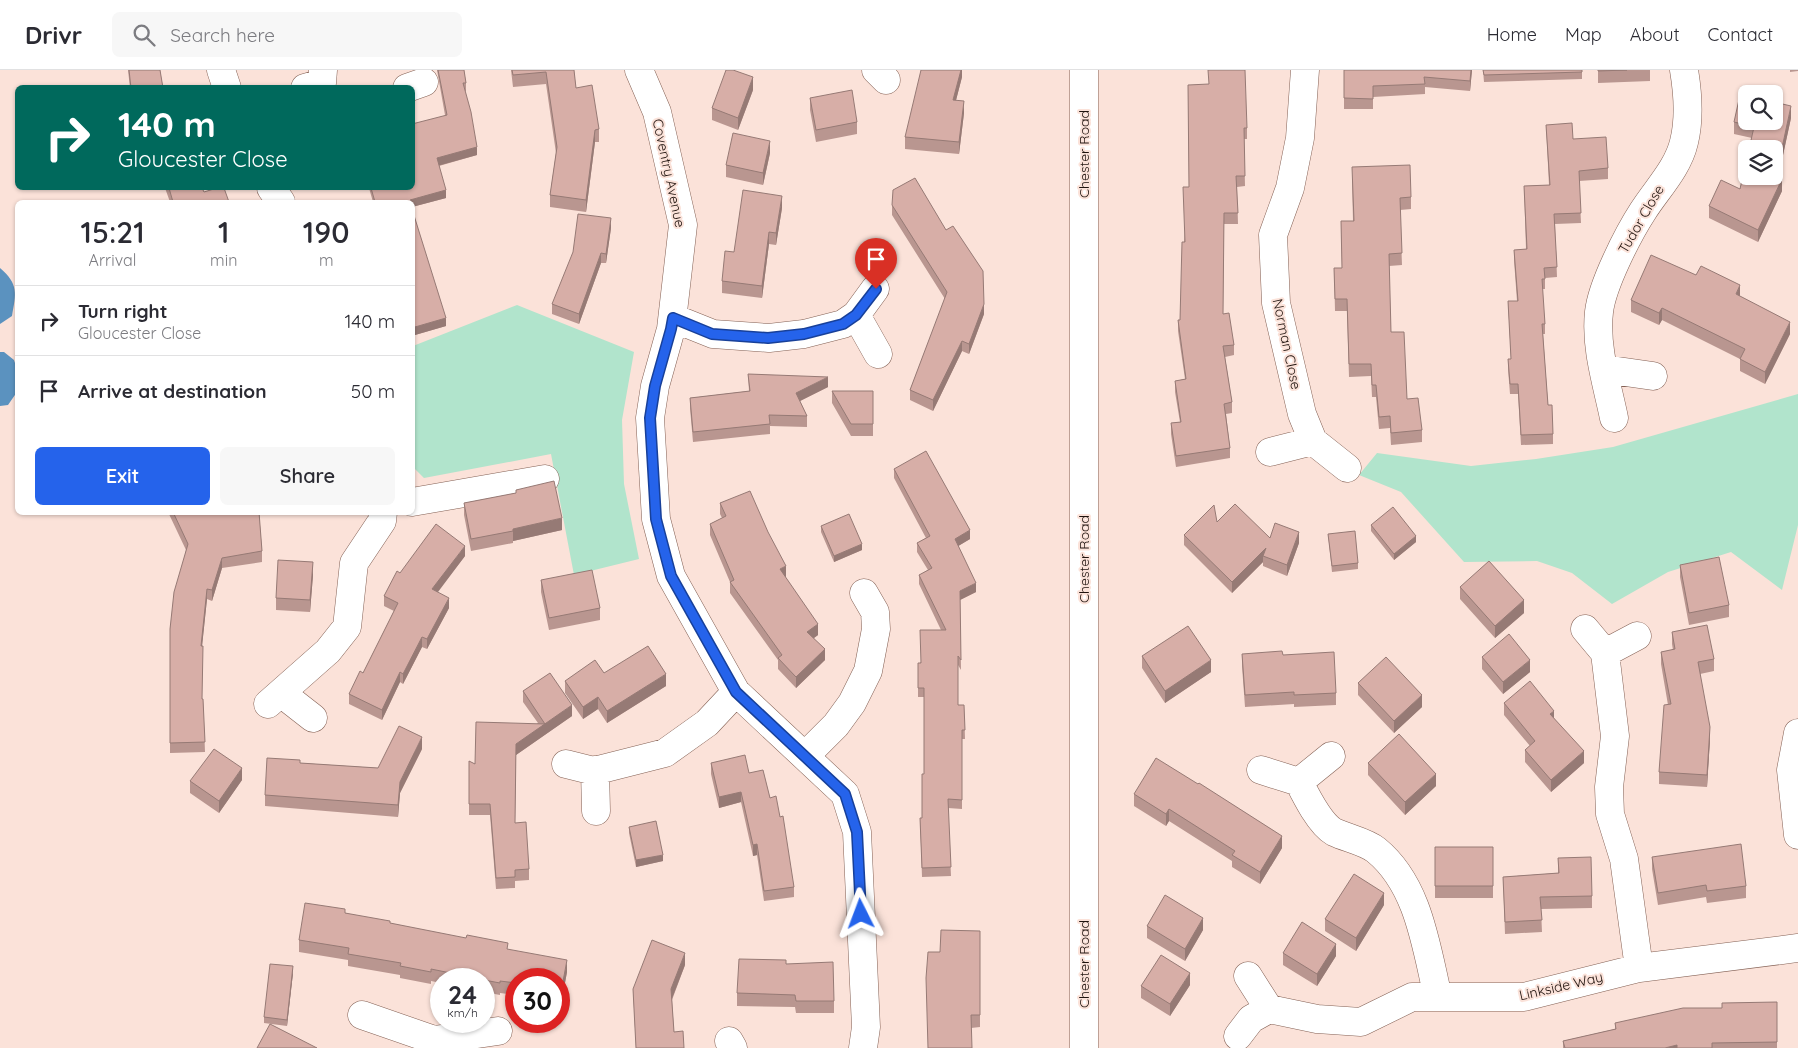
<!DOCTYPE html>
<html lang="en">
<head>
<meta charset="utf-8">
<style>
	:root { --surface:#fff; --page:#f7f7f7; --text:#2b2b33; --muted:#7c7c81; --line:#e1e1e2; --accent:#2563eb }
	body { margin:0; font-family:Quicksand,sans-serif; background:var(--page); color:var(--text); height:100vh; display:flex; flex-direction:column; font-size:19px; white-space:nowrap }
	* { box-sizing:border-box; margin:0 }
	p { font-size:16px; color:var(--muted) }
	.icon { flex:none; width:28px; height:28px; fill:none; stroke:currentColor; stroke-width:2; stroke-linecap:round; stroke-linejoin:round }
	.map { position:relative; flex:1; overflow:hidden }
	.panel { position:absolute; left:15px; top:130px; width:400px; height:315px; display:flex; flex-direction:column; background:var(--surface); border-radius:8px; box-shadow:0 1px 4px #0004 }
	.panel>* { flex:none }
	.guide { position:absolute; left:15px; top:15px; width:400px; height:105px; border-radius:8px; box-shadow:0 1px 4px #0004; background:#00695c; color:#fff; overflow:hidden }
	.fabs { position:absolute; left:1738px; top:15px; display:grid; gap:10px }
	.fabs a { display:grid; place-items:center; width:45px; height:45px; border-radius:8px; background:var(--surface); box-shadow:0 1px 4px #0004; font-size:25px }
	.speed { position:absolute; left:430px; top:898px; display:flex; gap:10px; font-size:25px; font-weight:700; text-align:center }
	.speed>* { display:grid; place-content:center; width:65px; height:65px; border-radius:50%; background:var(--surface); box-shadow:0 1px 4px #0004; line-height:1 }
	.speed small { font-size:12px; font-weight:400 }
	.speed .limit { border:8px solid #d22; background:#fff; color:#111 }
	.pin { position:absolute; display:grid; place-items:center; width:42px; height:42px; color:#fff; margin:-51px -21px; border-radius:50% 50% 50% 0; rotate:-45deg; box-shadow:0 0 5px #0007 }
	.pin .icon { rotate:45deg }
	.me { position:absolute; width:55px; margin:-28px; rotate:357deg; stroke-linejoin:round; filter:drop-shadow(0 0 4px #0008) }
	.turn { display:flex; align-items:center; gap:18px; height:105px; padding:0 20px; font-size:22px }
	.turn .icon { width:65px; height:65px; stroke-width:2.5 }
	.turn b { display:block; font-size:35px; line-height:42px }
	.eta { display:flex; justify-content:space-evenly; align-items:center; height:85px; text-align:center }
	.eta b { font-size:30px; font-weight:600; line-height:35px }
	.cta { display:flex; gap:10px; margin-top:auto; padding:10px 20px }
	.cta a { flex:1; height:58px; border-radius:8px; background:var(--accent); color:#fff; font-size:20px; font-weight:600; line-height:58px; text-align:center }
	.cta a+a { background:var(--page); color:var(--text) }
	ul { padding:0; list-style:none }
	li { display:flex; align-items:center; gap:15px; height:70px; padding:0 20px; border-top:1px solid var(--line) }
	li div { flex:1 }
	li b { display:block; font-size:19px }
	li em { font-style:normal }
	header { display:flex; align-items:center; gap:30px; box-sizing:border-box; height:70px; padding:0 25px; background:var(--surface); border-bottom:1px solid var(--line) }
	header strong { font-size:24px }
	nav { display:flex; gap:28px; margin-inline-start:auto; font-size:18px }
	.search { width:350px; height:45px; background:var(--page); display:flex; align-items:center; gap:12px; box-sizing:border-box; padding:0 18px; border-radius:8px; color:var(--muted); font-size:19px }
	.map>svg:first-child { display:block }
	.green { fill:#b1e4cc }
	.water { fill:#5b92bf }
	.lines { fill:none; stroke-linecap:round; stroke-linejoin:round }
	.street-casing { stroke:#846155; stroke-width:29 }
	.secondary-casing { stroke:#846155; stroke-width:29 }
	.primary-casing { stroke:#846155; stroke-width:29 }
	.street { stroke:#fff; stroke-width:28 }
	.secondary { stroke:#fff; stroke-width:28 }
	.primary { stroke:#fff; stroke-width:28 }
	.wall { fill:#b99690 }
	.shaded-wall { fill:#967a75 }
	.building { fill:#d7aea7; stroke:#967a75 }
	.route-casing { stroke:#184099; stroke-width:12 }
	.route { stroke:#2563eb; stroke-width:9 }
	.labels { text-anchor:middle; stroke-width:4; stroke-linejoin:round; paint-order:stroke }
	.street-label { font-size:14px; fill:#1f120d; stroke:#fbe2d9 }
</style>
</head>
<body>
<header>
<strong>Drivr</strong>
<div class="search"><svg class="icon" aria-label="search" viewBox="0 0 24 24"><circle cx="10" cy="10" r="6"/><path d="M15 15l6 6"/></svg>Search here</div>
<nav><a>Home</a><a>Map</a><a>About</a><a>Contact</a></nav>
</header>
<div class="map">
<svg width="1798" height="978" viewBox="0 0 1798 978">
	<rect width="100%" height="100%" fill="#fbe2d9"/>
	<!-- green -->
	<path class="green" d="M517,235L634,282L622,350L624,414L639,489L574,505L551,384L424,408L413,397V276Z
		M1798,324V455L1782,520L1731,482L1668,502L1612,534L1572,503L1537,491L1464,492L1401,422L1359,405L1377,383L1471,396L1536,389L1613,377Z"/>
	<!-- water -->
	<path class="water" d="M0,198C19,214 16,224 12,246L0,254Z
		M0,282H4L14,290L17,299V322L8,335L0,336Z"/>
	<g class="lines">
		<defs>
			<path id="street" d="M221,0L227,18
				M639,0L657,42L683,155L671,259L655,316L650,348L656,449L671,506L736,622L845,724L857,762L866,957L863,978
				M876,0L886,10
				M1305,0L1300,68L1290,118L1273,165L1276,233L1302,344L1313,371L1347,398
				M305,18L322,13L323,0
				M407,18L424,12
				M271,118L281,132
				M856,245L878,284
				M673,248L713,264L769,268L804,264L843,254L856,245L875,219
				M1604,299L1653,306
				M1614,348C1607,314 1595,277 1599,242C1602,215 1628,164 1643,141C1657,119 1678,98 1684,72C1690,48 1688,24 1684,0
				M1270,382L1313,371
				M412,432L545,409
				M1585,559L1605,583L1615,666L1609,717L1610,744L1624,789L1639,898
				M1605,583L1637,566
				M281,623L313,648
				M268,634L328,581L347,557L354,493L382,451L383,442
				M805,686L836,655L852,633L868,601L876,559L875,542L864,523
				M566,694L594,701L665,683L707,653L736,622
				M595,700L596,741
				M1261,700L1299,712C1306,726 1320,754 1334,762C1347,768 1366,772 1376,780C1419,815 1426,877 1438,927
				M1299,712L1331,686
				M1248,906L1269,939
				M362,945L434,970
				M1238,966L1251,949L1269,939L1317,949L1361,952L1412,927H1524L1639,898L1798,878
				M729,971L733,978
				M434,978V970L498,961"/>
			<path id="secondary" d="M1798,663L1791,700L1798,765"/>
			<path id="primary" d="M1084,0V978"/>
		</defs>
		<!-- street casing -->
		<use href="#street" class="street-casing"/>
		<!-- secondary casing -->
		<use href="#secondary" class="secondary-casing"/>
		<!-- primary casing -->
		<use href="#primary" class="primary-casing"/>
		<!-- street -->
		<use href="#street" class="street"/>
		<!-- secondary -->
		<use href="#secondary" class="secondary"/>
		<!-- primary -->
		<use href="#primary" class="primary"/>
	</g>
	<!-- wall -->
	<path class="wall" d="M128,0H160L163,18H130Z
		M437,0H464L466,13V21H465L477,85L439,96L446,128L412,137V132H373L369,118H412L445,45Z
		M511,0H574L576,18L599,59V72H595L586,142L550,137V125L556,83L546,14L513,17Z
		M962,0V7L956,30L964,43L959,84L905,79V67Z
		M1344,0H1472L1470,21L1425,17V24L1373,27V39H1344Z
		M1483,0H1582V9L1484,12Z
		M1598,0H1650V11L1598,13Z
		M1790,0H1798V1L1790,2Z
		M1188,15L1247,58V69H1244L1245,116L1237,117L1238,154H1224L1223,244L1234,275V285L1225,287L1232,332V343L1226,344L1230,378V388L1176,397L1171,364V353L1180,352L1175,322V311L1185,309L1178,261V250H1180L1184,172L1189,117Z
		M753,20L738,60L712,50V38Z
		M810,28L857,52V64L816,72L810,40Z
		M1791,48L1778,107L1782,121L1758,172L1709,148V136L1740,119L1752,68L1734,64V52Z
		M1546,55L1573,69L1608,98V109L1579,111L1581,153L1555,154L1557,207L1545,208V219H1542L1545,254V264H1543L1548,335L1553,364V374L1521,375L1518,324H1510L1508,299V289H1511L1508,231H1517L1514,190V180L1526,179L1524,116L1549,115Z
		M770,83L763,115L726,107V95Z
		M1352,109L1411,127V139L1400,140L1402,195L1389,196L1391,262L1407,329L1422,360V372L1391,375L1390,358L1379,359L1376,327H1372L1371,306L1349,307L1347,241H1335L1334,198H1342L1341,151H1353Z
		M165,118H202L204,122L229,132H170Z
		M892,135L984,244L969,284L962,281L933,341L910,330V320L945,229L892,145Z
		M782,138L776,175L769,174L762,228L722,223V211L734,182Z
		M412,139L446,256L415,265L412,258Z
		M611,158L606,193H601L579,254L552,244V234Z
		M1740,227L1790,264L1765,314L1740,301V289L1662,250L1659,255L1631,242V230Z
		M748,304L828,317L800,331L807,346V357L770,356V364L693,372L690,338V328L749,321Z
		M832,321H873V366H851L832,333Z
		M894,399L970,469L958,476L976,522L960,530L961,600L958,595V635H964L965,669H962V739L948,738L951,806L922,807L920,748H922L924,704V627H918V593H920L941,560L919,514V505L928,500L917,482V473L926,468L894,408Z
		M516,420L562,460L513,471V473L471,481L464,445V433L516,423Z
		M720,433L786,507H785L818,565L814,568L825,590L796,618L778,599V590L730,523V512L710,465V454L722,448L720,444Z
		M168,442H259L262,481V492L222,498L212,531L207,529L202,576V629H203L205,682L170,683V559L186,480Z
		M1217,452L1270,468L1299,473L1287,506L1263,496V492L1232,523L1184,475V465Z
		M1371,455L1416,472L1394,490L1371,461Z
		M821,456L862,480L834,492L821,462Z
		M1328,464L1358,493V499L1332,502Z
		M465,486L437,522L449,538L427,579L422,577L403,614L400,612L382,650L349,634V624L363,603L394,541L384,536V526L400,503Z
		M1680,495L1729,535V547L1689,555L1680,507Z
		M313,505L310,542L276,540V528Z
		M541,510L600,538V550L549,560L541,522Z
		M1460,517L1524,543L1495,568L1460,529Z
		M1672,562L1714,589V601L1700,604L1710,669L1707,717L1659,714V702L1668,635L1661,594V582L1673,580L1672,574Z
		M1242,584L1283,585L1336,623V635L1294,637V634L1245,637L1242,596Z
		M1142,586L1211,602L1165,633L1142,598Z
		M1482,587L1530,602L1503,624L1482,599Z
		M604,603L666,616L607,653L598,639L583,649L565,623V611Z
		M1358,613L1422,637L1394,663L1358,625Z
		M523,621L572,646L516,685L515,753L529,799V810L515,811V818L496,819L490,745H469V691L475,694L538,653L523,632Z
		M1504,633L1554,648L1584,693L1551,722L1525,692V680L1530,676L1504,645Z
		M422,679L400,723L398,747L265,736V725L300,693L378,698Z
		M711,693L749,703L770,728L794,817V827L764,831L757,785L753,786L741,732L719,738L711,704Z
		M1368,693L1436,716L1405,745L1368,705Z
		M242,710L219,743L190,723V711Z
		M1134,724L1282,778L1260,814L1232,797V791L1169,751L1166,756L1134,736Z
		M629,757L663,791L636,797L629,763Z
		M1435,777H1493V828H1435Z
		M1652,787L1746,816V828L1707,833L1706,827L1658,835L1652,799Z
		M1558,788L1592,826V838L1541,839L1542,862L1505,864L1503,807L1558,803Z
		M1384,835L1356,881L1325,861V849Z
		M345,843L508,880L567,902L561,934L559,933V909H516V925L500,923V925L484,922V909H441V913L431,911V914L400,908V905L348,896V890L299,882V870Z
		M1147,856L1203,860L1185,891L1147,868Z
		M980,861V957L971,958L940,882Z
		M1283,883L1336,886L1317,916L1283,895Z
		M786,894L834,931V943H796L795,937L737,936V923Z
		M685,895L672,930L674,962L684,978H636L633,919Z
		M293,903L287,956L264,953V947Z
		M1190,915L1170,946L1141,928V916Z
		M1777,932V978H1563V971L1615,959V953L1722,938Z"/>
	<!-- shaded-wall -->
	<path class="shaded-wall" d="M961,0H962V7L953,42V30Z
		M1471,0H1472L1470,21V11Z
		M753,7V20L738,60V48Z
		M964,31V43L959,84V72Z
		M1791,36V48L1776,118V106Z
		M595,60V72L586,142V130Z
		M770,71V83L763,115V103Z
		M477,77V85L437,96V88Z
		M1782,109V121L1758,172V160Z
		M446,120V128L412,137V132H410V130Z
		M782,126V138L776,175V163Z
		M611,148V158L606,193V184Z
		M769,162V174L762,228V216Z
		M601,183V193L579,254V244Z
		M1740,215V227L1736,224Z
		M984,234V244L969,284V274Z
		M1662,238V250L1659,255V243Z
		M446,248V256L415,265V257Z
		M1790,252V264L1765,314V302Z
		M962,271V281L933,341V330Z
		M828,307V317L796,333V323Z
		M562,448V460L513,471V459Z
		M970,460V469L955,478V469Z
		M1299,462V473L1287,506V495Z
		M1416,466V472L1394,490V484Z
		M862,474V480L834,492V486Z
		M465,476V486L432,530V519Z
		M1266,478L1263,486V492L1232,523V512Z
		M222,488V498L212,531V520Z
		M313,492V505L310,542V530Z
		M786,496V507L780,510V499Z
		M976,513V522L960,530V521Z
		M207,519V529L201,586V576Z
		M449,528V538L427,579V569Z
		M1524,530V543L1495,568V556Z
		M818,554V565L807,573V562Z
		M422,567V577L403,614V604Z
		M825,579V590L796,618V607Z
		M1211,590V602L1165,633V621Z
		M1530,590V602L1503,624V612Z
		M400,602V612L382,650V640Z
		M666,604V616L607,653V641Z
		M1422,625V637L1394,663V651Z
		M598,627V639L583,649V637Z
		M572,635V646L516,685V674Z
		M1554,641V653L1550,644Z
		M1710,657V669L1707,717V705Z
		M422,667V679L400,723L398,747V735L400,712Z
		M1584,681V693L1551,722V710Z
		M242,698V710L219,743V731Z
		M1436,704V716L1405,745V732Z
		M741,722V732L719,738V727Z
		M1169,739V751L1166,756V744Z
		M1282,766V778L1260,814V802Z
		M757,774V785L753,786V775Z
		M663,785V791L636,797V790Z
		M1384,823V835L1356,881V868Z
		M1203,848V860L1185,891V879Z
		M1336,874V886L1317,916V904Z
		M685,883V895L671,931V919Z
		M567,890V902L561,934V922Z
		M293,896V903L287,956V950Z
		M1190,903V915L1170,946V934Z
		M1677,975V978H1665Z"/>
	<!-- building -->
	<path class="building" d="M129,0H160L163,18H131Z
		M438,0H464L466,13H463L471,42L477,77L437,88L446,120L410,130L411,132H375L371,118H412V54L447,45Z
		M512,0H574L576,18L592,15L599,59L595,60L586,130L550,125L557,77L546,2L513,5Z
		M726,0H733L753,7L738,48L712,38Z
		M921,0H961L953,30L964,31L959,72L905,67Z
		M1208,0H1245L1247,58H1244L1245,106H1236L1238,143H1224L1223,244L1229,243L1234,275L1223,276L1232,332L1224,334L1230,378L1176,386L1171,353L1181,352L1175,311L1186,309L1178,250H1180L1182,172H1185L1183,117H1189L1188,15L1209,14Z
		M1344,0H1471L1470,11L1424,7L1425,14L1373,16V29L1344,28Z
		M1483,0H1582V2L1484,5Z
		M1598,0H1627L1598,1Z
		M852,20L857,52L816,60L810,28Z
		M1740,25L1746,26V51H1774V32L1791,36L1776,106L1782,109L1758,160L1709,136L1721,110L1740,119L1746,92V106H1774V79H1749L1754,57L1734,52Z
		M1572,53L1573,69L1606,67L1608,98L1579,101L1581,143L1554,144L1557,197L1544,198L1545,209H1542L1545,254H1542L1548,335H1552L1553,364L1521,365L1518,314H1510L1508,289H1511L1508,231H1518L1514,180L1527,179L1524,116L1550,115L1546,55Z
		M733,63L770,71L763,103L726,95Z
		M1410,95L1411,127L1400,128L1402,183L1389,184L1391,262H1404L1407,329L1418,328L1422,360L1391,363L1390,346L1379,347L1376,315H1372L1371,294H1349L1347,229H1335L1334,198H1342L1341,151H1354L1352,97Z
		M915,108L946,160L953,156L983,201L984,234L969,274L962,271L933,330L910,320L947,222L892,135L893,120Z
		M169,118H202L204,122L217,118H224L229,132H173Z
		M743,120L782,126L776,163L769,162L762,216L722,211L725,181L734,182Z
		M412,139L446,248L415,257L412,250Z
		M578,144L611,148L606,184L601,183L579,244L552,234L573,182Z
		M1651,185L1696,205L1701,196L1740,215L1736,224L1790,252L1765,302L1740,289L1745,279L1662,238L1659,243L1631,230Z
		M748,304L828,307L796,323L807,346L769,345L770,354L693,362L690,328L750,321Z
		M832,321H873V354H851Z
		M926,381L970,460L955,469L976,513L960,521L961,590L958,586V635H964L965,660H962V730L948,729L951,797L922,798L920,748H922V704H924V618H918V593H921L920,560H946L919,505L932,498L917,473L930,466L894,399Z
		M554,411L562,448L513,459V461L471,469L464,433L516,423V420Z
		M750,421L768,462L786,496L780,499L818,554L807,562L825,579L796,607L778,588L782,585L730,512L734,510L710,454L726,446L720,433Z
		M1235,434L1270,468L1275,453L1299,462L1287,495L1263,486L1266,478L1232,512L1184,465L1214,435L1217,452Z
		M1393,437L1416,466L1394,484L1371,455Z
		M173,442H259L262,481L222,488L212,520L207,519L201,576H203L202,629H203L205,672L170,673V559L174,522L188,474Z
		M849,444L862,474L834,486L821,456Z
		M436,454L465,476L432,519L449,528L427,569L422,567L403,604L400,602L382,640L349,624L360,601L363,603L398,533L384,526L397,501L400,503Z
		M1355,461L1358,493L1332,496L1328,464Z
		M1719,487L1729,535L1689,543L1680,495Z
		M278,490L313,492L310,530L276,528Z
		M1489,491L1524,530L1495,556L1460,517Z
		M592,500L600,538L549,548L541,510Z
		M1707,555L1714,589L1698,592L1710,657L1707,705L1659,702L1664,635L1671,634L1661,582L1675,579L1672,562Z
		M1188,556L1211,590L1165,621L1142,586Z
		M1509,564L1530,590L1503,612L1482,587Z
		M648,576L666,604L607,641L598,627L583,637L565,611L595,590L604,603Z
		M1282,581L1283,585L1334,582L1336,623L1294,625V622L1245,625L1242,584Z
		M1386,587L1422,625L1394,651L1358,613Z
		M550,603L572,635L516,674L515,753L526,752L529,799L515,800V807L496,808L490,734H469V691L475,694L476,652L545,654L523,621Z
		M1530,611L1554,641L1550,644L1584,681L1551,710L1525,680L1535,671L1504,633Z
		M399,656L422,667L400,712L398,735L265,725L267,688L300,690V693L378,698Z
		M1399,664L1436,704L1405,732L1368,693Z
		M214,679L242,698L219,731L190,711Z
		M745,685L749,703L763,700L770,728L776,726L780,747L783,746L794,817L764,821L757,774L753,775L741,722L719,727L711,693Z
		M1156,688L1198,714L1199,713L1282,766L1260,802L1232,785L1235,781L1169,739L1166,744L1134,724Z
		M656,751L663,785L636,790L629,757Z
		M1741,774L1746,816L1707,821L1706,815L1658,823L1652,787Z
		M1435,777H1493V816H1435Z
		M1591,787L1592,826L1540,827L1542,850L1505,852L1503,807L1559,803L1558,788Z
		M1354,804L1384,823L1356,868L1325,849Z
		M1165,825L1203,848L1185,879L1147,856Z
		M305,833L345,839V843L390,851V853L466,868L467,865L508,873L507,879L567,890L561,922L559,921V909H516V913L500,911V913L484,910V909H480L431,899V902L400,896L401,893L348,884L349,878L299,870Z
		M1302,852L1336,874L1317,904L1283,883Z
		M941,860L980,861V945H971L972,978H928L926,908L928,882H940Z
		M652,870L685,883L671,919L674,962L683,961L684,978H636L633,919Z
		M1161,885L1190,903L1170,934L1141,916Z
		M739,889L786,890V894L833,892L834,931H796L795,925L737,923Z
		M270,894L293,896L287,950L264,947Z
		M1777,932V972L1712,973V978H1677V975L1665,978H1565L1563,971L1616,959L1615,953L1683,938H1722V933Z
		M270,954L317,978H257Z"/>
	<g class="lines">
		<defs>
			<path id="route" d="M861,844L857,762L845,724L736,622L671,506L656,449L650,348L655,316L671,259L673,248L712,264L768,268L804,264L843,254L856,245L876,219"/>
		</defs>
		<!-- route casing -->
		<use href="#route" class="route-casing"/>
		<!-- route -->
		<use href="#route" class="route"/>
	</g>
	<g class="labels">
		<!-- street labels -->
		<g class="street-label">
			<text transform="translate(1084 84) rotate(-90)" y="5">Chester Road</text>
			<text transform="translate(669 103) rotate(78)" y="5">Coventry Avenue</text>
			<text transform="translate(1641 149) rotate(-60)" y="5">Tudor Close</text>
			<text transform="translate(1287 274) rotate(78)" y="5">Norman Close</text>
			<text transform="translate(1084 489) rotate(-90)" y="5">Chester Road</text>
			<text transform="translate(1084 894) rotate(-90)" y="5">Chester Road</text>
			<text transform="translate(1561 916) rotate(-13)" y="5">Linkside Way</text>
		</g>
	</g>
</svg>
<div class="fabs">
<a><svg class="icon" aria-label="search" viewBox="0 0 24 24"><circle cx="10" cy="10" r="6"/><path d="M15 15l6 6"/></svg></a>
<a><svg class="icon" aria-label="layers" viewBox="0 0 24 24"><path d="M12 4l9 5-9 5-9-5zM3 14l9 5 9-5"/></svg></a>
</div>
<div class="speed"><div>24<small>km/h</small></div><div class="limit">30</div></div>
<div class="pin" style="left:876px;top:219px;background:#d93025"><svg class="icon" aria-label="arrive" viewBox="0 0 24 24"><path d="M6 21V4h12l-3 4 3 4H6"/></svg></div>
<svg class="me" style="left:861px;top:844px" viewBox="-20 -20 40 40"><path d="M0-17L14 15 0 8-14 15z" fill="#2563eb" stroke="#fff" stroke-width="4"/></svg>
<div class="guide">
<div class="turn"><svg class="icon" aria-label="right" viewBox="0 0 24 24"><path d="M7 20v-9h11M14 6l5 5-5 5"/></svg><div><b>140 m</b>Gloucester Close</div></div>
</div>
<section class="panel">
<div class="eta">
<div><b>15:21</b><p>Arrival</p></div>
<div><b>1</b><p>min</p></div>
<div><b>190</b><p>m</p></div>
</div>
<ul>
<li><svg class="icon" aria-label="right" viewBox="0 0 24 24"><path d="M7 20v-9h11M14 6l5 5-5 5"/></svg><div><b>Turn right</b><p>Gloucester Close</p></div><em>140 m</em></li>
<li><svg class="icon" aria-label="arrive" viewBox="0 0 24 24"><path d="M6 21V4h12l-3 4 3 4H6"/></svg><div><b>Arrive at destination</b></div><em>50 m</em></li>
</ul>
<div class="cta"><a>Exit</a><a>Share</a></div>
</section>
</div>
</body>
</html>
